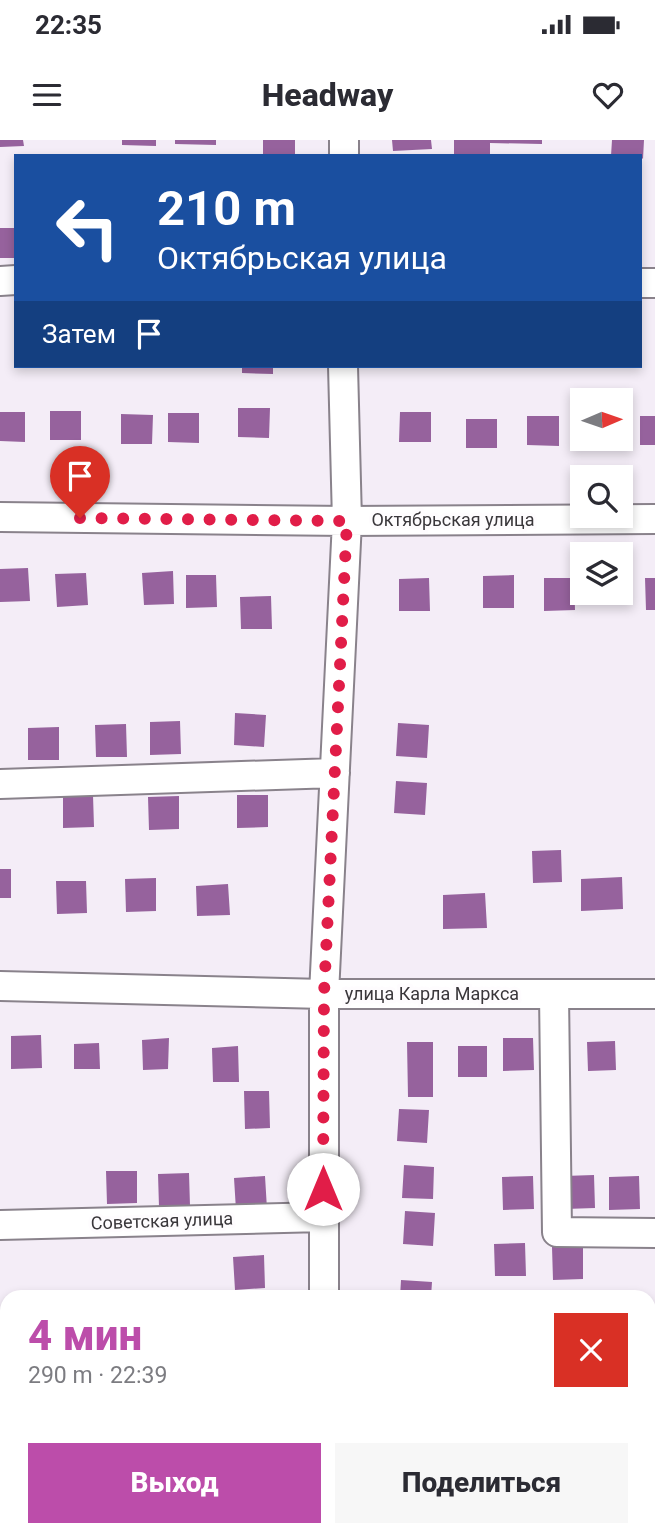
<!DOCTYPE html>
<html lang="ru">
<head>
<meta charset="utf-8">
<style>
	:root { --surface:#fff; --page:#f7f7f7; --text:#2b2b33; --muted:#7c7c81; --accent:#bc4daa }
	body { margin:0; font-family:Roboto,sans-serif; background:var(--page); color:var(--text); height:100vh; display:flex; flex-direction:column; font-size:26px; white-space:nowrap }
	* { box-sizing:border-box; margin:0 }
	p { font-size:23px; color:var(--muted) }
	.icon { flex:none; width:38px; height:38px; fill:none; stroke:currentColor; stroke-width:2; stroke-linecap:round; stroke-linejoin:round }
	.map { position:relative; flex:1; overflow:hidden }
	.side { position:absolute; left:0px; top:1150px; width:656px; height:247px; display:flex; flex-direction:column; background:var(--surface); border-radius:21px 21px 0 0; box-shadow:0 4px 10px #0003 }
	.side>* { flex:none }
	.banner { position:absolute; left:14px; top:14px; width:628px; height:214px; border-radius:0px; box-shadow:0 4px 10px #0003; background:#1a4fa0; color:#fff; overflow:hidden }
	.needle { width:46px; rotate:88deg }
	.buttons { position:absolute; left:570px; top:248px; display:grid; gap:14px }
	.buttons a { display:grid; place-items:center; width:63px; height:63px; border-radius:0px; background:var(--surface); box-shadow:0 4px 10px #0003; font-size:35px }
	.pin { position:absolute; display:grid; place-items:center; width:60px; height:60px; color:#fff; margin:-72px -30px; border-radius:50% 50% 50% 0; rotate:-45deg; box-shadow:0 0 7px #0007 }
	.pin .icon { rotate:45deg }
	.me { position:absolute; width:77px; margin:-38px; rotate:0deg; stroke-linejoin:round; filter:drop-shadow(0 0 5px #0008) }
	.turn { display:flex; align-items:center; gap:24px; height:147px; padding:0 28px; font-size:32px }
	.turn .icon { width:91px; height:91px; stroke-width:2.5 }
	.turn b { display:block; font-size:49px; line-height:60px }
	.then { display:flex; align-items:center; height:66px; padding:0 28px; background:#0003; gap:14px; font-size:26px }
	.round { display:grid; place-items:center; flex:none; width:74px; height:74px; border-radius:0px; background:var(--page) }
	.summary { display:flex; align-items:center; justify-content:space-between; height:119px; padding:0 28px }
	h1 { font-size:42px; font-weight:800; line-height:52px; color:var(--accent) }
	.action { display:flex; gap:14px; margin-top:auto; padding:14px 28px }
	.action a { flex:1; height:80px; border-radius:0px; background:var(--accent); color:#fff; font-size:28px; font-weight:800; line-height:80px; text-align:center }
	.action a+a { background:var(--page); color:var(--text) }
	.status { display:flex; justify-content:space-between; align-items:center; height:49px; padding:0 35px; background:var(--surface); direction:ltr }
	.status svg { height:19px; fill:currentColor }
	header { display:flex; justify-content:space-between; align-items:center; height:91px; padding:0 28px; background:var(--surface); font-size:32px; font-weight:800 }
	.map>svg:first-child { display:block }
	.building { fill:#96629d }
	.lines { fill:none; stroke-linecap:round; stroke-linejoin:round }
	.minor-casing { stroke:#89828b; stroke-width:32 }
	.minor { stroke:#fff; stroke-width:28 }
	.route { stroke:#e11d48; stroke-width:12; stroke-dasharray:0 21.6 }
	.labels { text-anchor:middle; stroke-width:7; stroke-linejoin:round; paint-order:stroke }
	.street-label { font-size:18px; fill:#3a373b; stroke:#fefcfe }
</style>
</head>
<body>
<div class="status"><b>22:35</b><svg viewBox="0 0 49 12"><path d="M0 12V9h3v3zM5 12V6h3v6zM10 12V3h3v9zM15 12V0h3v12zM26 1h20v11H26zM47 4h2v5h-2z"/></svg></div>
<header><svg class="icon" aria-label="menu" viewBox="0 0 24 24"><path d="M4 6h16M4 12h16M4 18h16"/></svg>Headway<svg class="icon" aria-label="heart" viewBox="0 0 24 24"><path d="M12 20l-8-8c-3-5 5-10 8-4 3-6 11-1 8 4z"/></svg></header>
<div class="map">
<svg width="655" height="1395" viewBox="0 0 655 1395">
	<rect width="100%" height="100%" fill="#f4edf7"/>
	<!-- building -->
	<path class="building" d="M0,0H23L24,6L0,7Z
		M122,0H156V6L122,5Z
		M175,0H216V5L175,4Z
		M263,0H295V16H263Z
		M392,0H431L432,9L393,11Z
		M454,0H542V4L490,3V16H454Z
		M612,0H644L643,19L640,16H611Z
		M0,88H16V118H0Z
		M242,226H273V234L242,233Z
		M238,268H270L269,298L238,297Z
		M50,271H81V300H50Z
		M0,272H25V302L0,301Z
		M400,272H431V302H399Z
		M168,273H199V303L168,302Z
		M575,273H583V299H607V302H575Z
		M121,274L153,275L152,304H121Z
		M527,276H559V306L527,305Z
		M640,276H655V305H640Z
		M466,279H497V308H466Z
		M28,428L30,461L0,462V429Z
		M173,431L174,464L144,465L142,433Z
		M86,433L88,465L57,467L55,434Z
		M186,435H216L217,467L186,468Z
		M514,435V468H483V436Z
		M429,438L430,471H399V439Z
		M544,438H574L575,470L544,471Z
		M645,438H655V470H646Z
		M271,456L272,489H241L240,457Z
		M235,573L266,575L264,607L234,605Z
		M180,581L181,614L150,615V582Z
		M398,583L429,585L427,618L396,616Z
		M126,584L127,617H96L95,585Z
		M59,587V620H28V588Z
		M396,641L427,643L425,675L394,673Z
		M63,655H93L94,687L63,688Z
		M237,655H268V687L237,688Z
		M179,656V689L149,690L148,657Z
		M561,710L562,742L533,743L532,711Z
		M0,729H11V758H0Z
		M622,737L623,769L581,771V739Z
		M156,738V771L126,772L125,739Z
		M56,741H86L87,773L57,774Z
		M228,744L230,775L197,776L196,746Z
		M485,753L487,788L443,789V755Z
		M41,895L42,928L11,929V896Z
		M169,898L168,929L143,930L142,900Z
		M503,898H533L534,930L503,931Z
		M615,901L616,930L588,931L587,902Z
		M407,902H433V957H408Z
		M99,903L100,929H74V904Z
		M238,906L239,942H213L212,908Z
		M458,906H487V937H458Z
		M244,951H269L270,988L245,989Z
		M399,969L429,970L427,1003L397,1001Z
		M404,1025L434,1027L433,1059L402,1058Z
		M106,1031H137V1063L107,1064Z
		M189,1033L190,1066L159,1067L158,1034Z
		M594,1035L595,1068L565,1069L564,1036Z
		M265,1036L267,1069L236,1070L234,1038Z
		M533,1036L534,1069L503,1070L502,1037Z
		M639,1036L640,1069L609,1070V1037Z
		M405,1071L435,1073L433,1106L403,1104Z
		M525,1103L526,1136H495L494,1104Z
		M583,1106V1139L553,1140L552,1107Z
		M264,1115L265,1148L235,1150L233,1117Z
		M401,1140L432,1142L431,1157H400Z
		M649,1358H655V1391H649Z"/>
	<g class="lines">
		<defs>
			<path id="minor" d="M344,16V0
				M0,141L16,140
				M640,143H655
				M0,377L347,381L655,379
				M0,644L335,633
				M0,846L324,854H655
				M554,854L557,1092L655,1093
				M0,1085L323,1077
				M324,1157V854L347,381L343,226
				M0,1308H7
				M649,1319H655"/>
		</defs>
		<!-- minor casing -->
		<use href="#minor" class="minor-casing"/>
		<!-- minor -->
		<use href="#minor" class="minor"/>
	</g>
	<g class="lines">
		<!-- route -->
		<path class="route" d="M80,378L347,381L324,854L323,1049"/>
	</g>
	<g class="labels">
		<!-- street labels -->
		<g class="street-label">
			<text x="453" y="386">Октябрьская улица</text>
			<text x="432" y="860">улица Карла Маркса</text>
			<text transform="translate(162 1081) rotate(-2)" y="6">Советская улица</text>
		</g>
	</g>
</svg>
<div class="buttons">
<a><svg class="needle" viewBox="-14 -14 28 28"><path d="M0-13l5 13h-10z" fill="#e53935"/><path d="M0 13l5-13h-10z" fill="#7c7c81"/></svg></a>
<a><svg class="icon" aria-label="search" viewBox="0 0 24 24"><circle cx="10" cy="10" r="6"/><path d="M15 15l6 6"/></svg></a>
<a><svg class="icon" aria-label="layers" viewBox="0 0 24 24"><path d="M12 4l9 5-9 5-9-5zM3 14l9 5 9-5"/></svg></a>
</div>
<div class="pin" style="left:80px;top:378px;background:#d93025"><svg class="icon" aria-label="arrive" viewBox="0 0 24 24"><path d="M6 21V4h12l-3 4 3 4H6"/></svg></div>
<svg class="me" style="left:323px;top:1049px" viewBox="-20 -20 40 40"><circle r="19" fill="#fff"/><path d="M0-13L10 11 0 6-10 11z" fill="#e11d48"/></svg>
<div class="banner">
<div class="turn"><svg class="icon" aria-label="left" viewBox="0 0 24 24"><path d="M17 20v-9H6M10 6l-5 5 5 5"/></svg><div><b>210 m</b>Октябрьская улица</div></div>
<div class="then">Затем<svg class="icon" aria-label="arrive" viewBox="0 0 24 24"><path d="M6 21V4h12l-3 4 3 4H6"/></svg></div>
</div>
<section class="side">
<div class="summary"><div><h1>4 мин</h1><p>290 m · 22:39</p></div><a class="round" style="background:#d93025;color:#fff"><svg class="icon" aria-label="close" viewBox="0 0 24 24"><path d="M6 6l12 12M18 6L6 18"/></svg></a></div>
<div class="action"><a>Выход</a><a>Поделиться</a></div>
</section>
</div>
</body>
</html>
